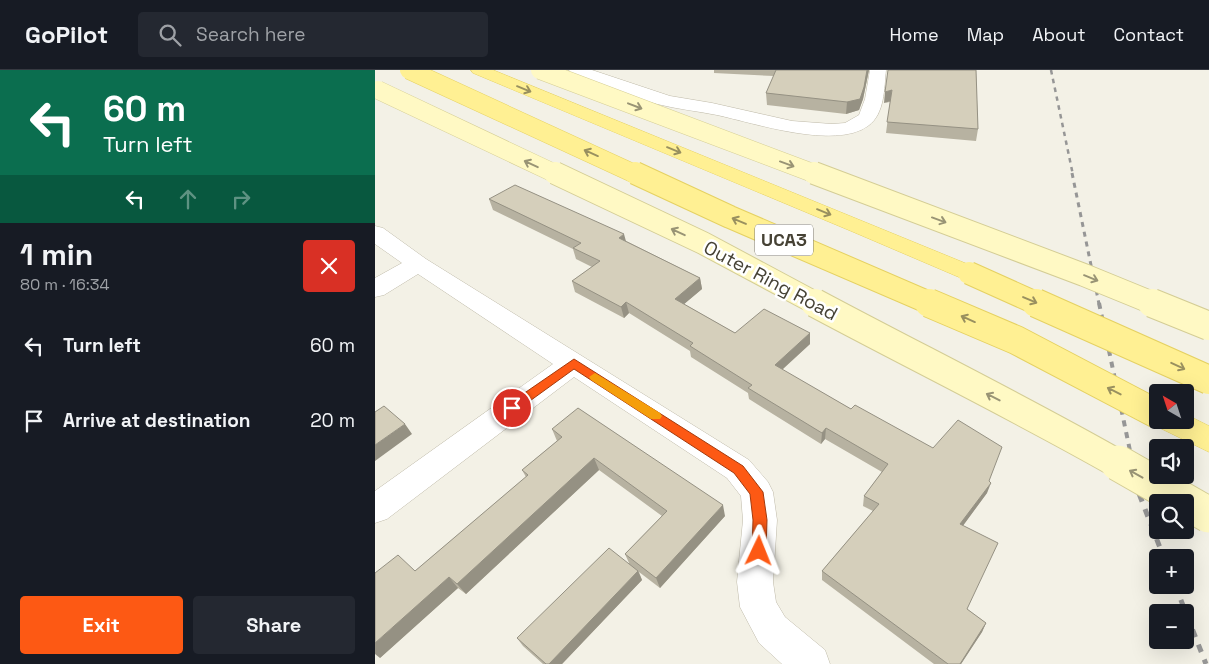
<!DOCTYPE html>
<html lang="en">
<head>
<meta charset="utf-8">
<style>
	:root { --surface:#171b24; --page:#242831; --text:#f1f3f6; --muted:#9ea1a6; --line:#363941; --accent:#fd5914 }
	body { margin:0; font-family:"Space Grotesk",sans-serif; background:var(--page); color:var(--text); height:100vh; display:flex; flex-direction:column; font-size:19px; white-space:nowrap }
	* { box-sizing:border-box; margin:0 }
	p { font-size:16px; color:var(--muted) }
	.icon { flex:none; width:28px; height:28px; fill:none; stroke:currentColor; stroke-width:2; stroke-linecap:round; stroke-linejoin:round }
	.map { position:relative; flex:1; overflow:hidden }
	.panel { display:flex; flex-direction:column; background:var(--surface); width:375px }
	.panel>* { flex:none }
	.banner { background:#0b6e4f; color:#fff; overflow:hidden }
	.needle { width:32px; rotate:321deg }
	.buttons { position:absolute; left:774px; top:314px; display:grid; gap:10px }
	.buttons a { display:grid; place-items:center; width:45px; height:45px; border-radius:5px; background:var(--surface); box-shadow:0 5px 20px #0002; font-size:25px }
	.pin { position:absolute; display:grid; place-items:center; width:42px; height:42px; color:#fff; margin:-21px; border:2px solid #fff; border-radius:50%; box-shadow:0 1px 5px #0007 }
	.me { position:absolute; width:55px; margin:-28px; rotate:2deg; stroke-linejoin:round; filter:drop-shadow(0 0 4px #0008) }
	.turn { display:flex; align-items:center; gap:18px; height:105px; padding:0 20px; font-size:22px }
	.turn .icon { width:65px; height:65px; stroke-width:2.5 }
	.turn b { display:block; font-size:35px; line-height:42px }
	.lanes { display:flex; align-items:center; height:48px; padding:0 20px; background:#0003; justify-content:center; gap:25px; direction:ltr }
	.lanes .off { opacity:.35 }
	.round { display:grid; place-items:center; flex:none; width:52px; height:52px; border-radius:5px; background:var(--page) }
	.head { display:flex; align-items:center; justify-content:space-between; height:85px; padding:0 20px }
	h1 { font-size:30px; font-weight:700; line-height:38px }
	.cta { display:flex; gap:10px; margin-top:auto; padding:10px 20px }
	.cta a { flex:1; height:58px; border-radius:5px; background:var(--accent); color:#fff; font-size:20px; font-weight:700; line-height:58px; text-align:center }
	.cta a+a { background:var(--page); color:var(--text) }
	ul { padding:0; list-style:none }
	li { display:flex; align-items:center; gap:15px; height:75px; padding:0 20px }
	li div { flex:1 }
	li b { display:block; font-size:19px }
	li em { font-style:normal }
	header { display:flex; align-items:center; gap:30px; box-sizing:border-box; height:70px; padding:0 25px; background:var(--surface); border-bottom:1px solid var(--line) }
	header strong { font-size:24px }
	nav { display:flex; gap:28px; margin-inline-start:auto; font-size:18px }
	.search { width:350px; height:45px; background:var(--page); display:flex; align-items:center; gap:12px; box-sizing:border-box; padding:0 18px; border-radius:5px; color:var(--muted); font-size:19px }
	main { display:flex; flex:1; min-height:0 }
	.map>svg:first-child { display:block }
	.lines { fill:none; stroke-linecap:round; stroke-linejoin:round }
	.street-casing { stroke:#bfbaa9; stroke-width:1 }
	.primary-casing { stroke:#e5d162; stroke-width:1 }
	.street { fill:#fff; fill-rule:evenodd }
	.primary { fill:#fff093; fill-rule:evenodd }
	.rail-far3 { stroke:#969696; stroke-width:2.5; stroke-dasharray:4.5 4.5; stroke-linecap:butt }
	.rail-far2 { stroke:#969696; stroke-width:3; stroke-dasharray:5 5; stroke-linecap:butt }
	.rail-far1 { stroke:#969696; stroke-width:4; stroke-dasharray:6 6; stroke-linecap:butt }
	.rail { stroke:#969696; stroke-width:5; stroke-dasharray:8 8; stroke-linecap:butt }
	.secondary-bridge-far3-casing { stroke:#d4cd95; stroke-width:19; stroke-linecap:butt }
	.secondary-bridge-far2-casing { stroke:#d4cd95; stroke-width:24; stroke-linecap:butt }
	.secondary-bridge-far1-casing { stroke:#d4cd95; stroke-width:30; stroke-linecap:butt }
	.secondary-bridge-casing { stroke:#d4cd95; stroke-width:37; stroke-linecap:butt }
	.primary-bridge-far2-casing { stroke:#e5d162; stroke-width:19; stroke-linecap:butt }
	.primary-bridge-far1-casing { stroke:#e5d162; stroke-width:24; stroke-linecap:butt }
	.primary-bridge-casing { stroke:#e5d162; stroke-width:30; stroke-linecap:butt }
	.secondary-bridge-far3 { stroke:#fff9c4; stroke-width:18 }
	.secondary-bridge-far2 { stroke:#fff9c4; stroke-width:22 }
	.secondary-bridge-far1 { stroke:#fff9c4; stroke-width:28 }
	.secondary-bridge { stroke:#fff9c4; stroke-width:35 }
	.primary-bridge-far2 { stroke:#fff093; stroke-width:18 }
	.primary-bridge-far1 { stroke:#fff093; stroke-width:22 }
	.primary-bridge { stroke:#fff093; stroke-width:28 }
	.wall { fill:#b7b2a1 }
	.shaded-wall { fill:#959183 }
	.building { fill:#d5cfbb; stroke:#959183 }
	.oneway { stroke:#99905f }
	.oneway2 { stroke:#999475 }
	.route { fill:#fd5914; stroke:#a43a0d }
	.slow { fill:#f59e0b }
	.labels { text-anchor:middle; stroke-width:5; stroke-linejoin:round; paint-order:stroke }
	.shield { fill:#fff; stroke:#7e7b72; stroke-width:1 }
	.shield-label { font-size:18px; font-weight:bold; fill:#464235 }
	.street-label { font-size:19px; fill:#464235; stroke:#fff }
</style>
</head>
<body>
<header>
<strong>GoPilot</strong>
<div class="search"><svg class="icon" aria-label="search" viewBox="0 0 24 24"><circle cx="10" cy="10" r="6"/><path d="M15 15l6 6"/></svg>Search here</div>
<nav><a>Home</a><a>Map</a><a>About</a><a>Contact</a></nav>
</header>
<main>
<section class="panel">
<div class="banner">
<div class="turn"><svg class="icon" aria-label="left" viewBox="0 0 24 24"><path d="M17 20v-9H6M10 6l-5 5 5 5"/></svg><div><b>60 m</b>Turn left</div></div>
<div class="lanes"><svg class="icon" aria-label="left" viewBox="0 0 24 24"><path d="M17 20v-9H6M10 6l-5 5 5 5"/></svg><svg class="icon off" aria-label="ahead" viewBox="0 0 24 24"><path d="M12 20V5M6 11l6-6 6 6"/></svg><svg class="icon off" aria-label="right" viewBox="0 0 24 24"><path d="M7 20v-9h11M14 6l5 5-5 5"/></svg></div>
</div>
<div class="head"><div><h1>1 min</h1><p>80 m · 16:34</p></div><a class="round" style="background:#d93025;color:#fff"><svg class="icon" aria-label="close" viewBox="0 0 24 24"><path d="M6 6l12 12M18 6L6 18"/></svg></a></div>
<ul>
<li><svg class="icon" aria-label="left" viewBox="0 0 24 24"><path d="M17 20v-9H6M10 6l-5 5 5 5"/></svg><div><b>Turn left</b></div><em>60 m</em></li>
<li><svg class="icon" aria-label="arrive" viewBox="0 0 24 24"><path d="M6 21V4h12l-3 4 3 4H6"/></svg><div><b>Arrive at destination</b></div><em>20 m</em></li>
</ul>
<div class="cta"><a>Exit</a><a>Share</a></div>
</section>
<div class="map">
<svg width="834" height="594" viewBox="0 0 834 594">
	<rect width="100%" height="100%" fill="#f3f1e6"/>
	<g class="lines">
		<defs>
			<path id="street" d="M194,0H217L295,26L337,33L417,51L457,54L470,53L484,45L490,29L495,0H511C509,18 510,44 493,56C460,80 379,53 342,45C322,41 302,39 282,34C253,26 225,14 196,3Z
				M0,156L8,158L51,189L374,390L393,412L398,422L402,450L398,512L401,532L410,547L450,580L455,594H407L384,573L365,537L362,512L368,450L366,426L352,408L199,307L12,449L0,453V421L178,294L43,204L9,225L0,227V208L27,193L0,174Z"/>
			<path id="primary" d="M96,0H118L602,198L606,203L602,208L594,211L586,208L476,161L98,3Z
				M810,344L834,356V382L785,358L780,350L782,346V350H810Z"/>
		</defs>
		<!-- street casing -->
		<use href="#street" class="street-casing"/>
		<!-- primary casing -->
		<use href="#primary" class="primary-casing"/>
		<!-- street -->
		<use href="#street" class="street"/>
		<!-- primary -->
		<use href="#primary" class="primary"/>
		<!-- rail-far3 -->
		<path class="rail-far3" d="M676,0L698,105"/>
		<!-- rail-far2 -->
		<path class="rail-far2" d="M697,103L724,234"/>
		<!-- rail-far1 -->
		<path class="rail-far1" d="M724,233L758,395"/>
		<!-- rail -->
		<path class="rail" d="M757,393L763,421L789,488
			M800,515L831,594"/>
		<defs>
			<path id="secondary-bridge-far3" d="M165,0L443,105
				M3,20L183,105"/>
			<path id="secondary-bridge-far2" d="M180,103L328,173L442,234
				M439,103L709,205L780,234"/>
			<path id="secondary-bridge-far1" d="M440,233C541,287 645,338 745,395
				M777,233L834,256"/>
			<path id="secondary-bridge" d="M743,393L834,445"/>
			<path id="primary-bridge-far2" d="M34,0L262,105"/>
			<path id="primary-bridge-far1" d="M260,103L355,147L557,234
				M594,203L663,234"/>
			<path id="primary-bridge" d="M554,233L641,270L782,344
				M661,233L834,310"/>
		</defs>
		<!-- secondary-bridge-far3 casing -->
		<use href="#secondary-bridge-far3" class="secondary-bridge-far3-casing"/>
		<!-- secondary-bridge-far2 casing -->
		<use href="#secondary-bridge-far2" class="secondary-bridge-far2-casing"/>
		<!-- secondary-bridge-far1 casing -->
		<use href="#secondary-bridge-far1" class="secondary-bridge-far1-casing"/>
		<!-- secondary-bridge casing -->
		<use href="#secondary-bridge" class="secondary-bridge-casing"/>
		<!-- primary-bridge-far2 casing -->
		<use href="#primary-bridge-far2" class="primary-bridge-far2-casing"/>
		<!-- primary-bridge-far1 casing -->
		<use href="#primary-bridge-far1" class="primary-bridge-far1-casing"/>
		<!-- primary-bridge casing -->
		<use href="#primary-bridge" class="primary-bridge-casing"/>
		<!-- secondary-bridge-far3 -->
		<use href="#secondary-bridge-far3" class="secondary-bridge-far3"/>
		<!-- secondary-bridge-far2 -->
		<use href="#secondary-bridge-far2" class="secondary-bridge-far2"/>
		<!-- secondary-bridge-far1 -->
		<use href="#secondary-bridge-far1" class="secondary-bridge-far1"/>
		<!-- secondary-bridge -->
		<use href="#secondary-bridge" class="secondary-bridge"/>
		<!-- primary-bridge-far2 -->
		<use href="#primary-bridge-far2" class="primary-bridge-far2"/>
		<!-- primary-bridge-far1 -->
		<use href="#primary-bridge-far1" class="primary-bridge-far1"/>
		<!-- primary-bridge -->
		<use href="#primary-bridge" class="primary-bridge"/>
	</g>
	<!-- wall -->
	<path class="wall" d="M339,0H494L488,29L484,40L471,44L392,35L391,23L399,6L339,3Z
		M601,0L603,59L601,71L511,63L515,32L509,33Z
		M114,129L251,171L325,208L327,219L309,234L360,263H435V274L407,300L476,339L614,411L612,423L588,455L592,539L611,553L607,562L586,594H559L447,510V501L498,441L488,436L489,426L507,402L450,369L446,374L374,329L373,323L316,287L315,281L254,243L249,248L200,222L197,211L217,197L201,189L198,179L118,140Z
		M177,359L350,446L285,518L264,502L267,510L187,594H168L148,576L142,568L254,493L250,484L287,446L224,400L91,524L83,518L5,588L40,501L151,407L147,400L182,371Z"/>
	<!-- shaded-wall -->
	<path class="shaded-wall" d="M492,0H494L488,29L484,40L471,44L472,32Z
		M517,20L516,31L509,33L510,22Z
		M249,164L252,175L244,168Z
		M325,208L327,219L302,240L300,229Z
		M251,232L254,243L249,248L246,237Z
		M435,263V274L400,306V295Z
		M30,354L37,364L0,391V375Z
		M451,358L450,369L446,374L447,363Z
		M219,388L224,400L91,524L82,514Z
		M616,413L612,423L582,464L585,454Z
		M348,435L350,446L285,518L281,508Z
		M263,501L267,510L187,594H174Z
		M74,507L83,518L5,588L0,584V573Z
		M611,553L607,562L586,594H585Z"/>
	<!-- building -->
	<path class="building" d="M401,0H492L489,17L485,29L472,32L391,23Z
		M513,0H601L603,59L512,52L517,20L510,22Z
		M140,115L249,164L244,168L325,208L300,229L360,263L389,239L435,263L400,295L476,339L480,335L558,378L583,350L627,377L614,411L616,413L585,454L623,473L592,539L611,553L585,594H573L447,501L504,434L489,426L513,394L451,358L447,363L373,318L377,315L315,276L318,273L251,232L246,237L197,211L225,191L198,178L206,173L114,129Z
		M9,336L30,354L0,375V342Z
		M203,338L348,435L281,508L250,484L292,441L219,388L82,514L74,507L0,573V503L23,485L40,501L153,405L147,400L187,367L177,359Z
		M234,478L263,501L174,594H171L142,568Z"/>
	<!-- one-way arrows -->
	<defs><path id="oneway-shaft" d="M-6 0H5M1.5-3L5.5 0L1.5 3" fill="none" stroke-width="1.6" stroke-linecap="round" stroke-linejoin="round" transform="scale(1.25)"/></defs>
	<g class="oneway">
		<use href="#oneway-shaft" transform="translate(149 19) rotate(22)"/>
		<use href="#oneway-shaft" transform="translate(299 80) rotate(22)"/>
		<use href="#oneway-shaft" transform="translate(216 83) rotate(-156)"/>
		<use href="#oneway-shaft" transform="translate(449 142) rotate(22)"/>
		<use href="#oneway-shaft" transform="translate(364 151) rotate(-157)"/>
		<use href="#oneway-shaft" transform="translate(655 230) rotate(23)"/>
		<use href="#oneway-shaft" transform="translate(593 249) rotate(-156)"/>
		<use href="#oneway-shaft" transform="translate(803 296) rotate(25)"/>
		<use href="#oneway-shaft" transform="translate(739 321) rotate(-153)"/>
	</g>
	<g class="oneway2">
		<use href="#oneway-shaft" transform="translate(260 36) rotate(21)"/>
		<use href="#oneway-shaft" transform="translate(156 94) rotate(-155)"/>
		<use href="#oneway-shaft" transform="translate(412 94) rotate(20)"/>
		<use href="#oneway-shaft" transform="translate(564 150) rotate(20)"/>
		<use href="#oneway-shaft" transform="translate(303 162) rotate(-155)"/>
		<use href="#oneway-shaft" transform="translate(716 208) rotate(22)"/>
		<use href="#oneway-shaft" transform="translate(618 327) rotate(-153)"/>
		<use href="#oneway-shaft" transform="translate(761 404) rotate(-151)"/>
	</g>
	<!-- route -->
	<path class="route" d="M199,289L368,396L388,422L392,450L391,481L389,486L384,488L379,486L377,481L378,450L375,424L359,403L199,299L141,341H132L131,338L132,335Z"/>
	<!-- slow -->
	<path class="slow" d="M220,303L285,343L287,346L285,349H276L216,310L214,307Z"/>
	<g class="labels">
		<!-- shield labels -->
		<rect class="shield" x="380" y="154.5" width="58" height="31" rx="4"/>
		<g class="shield-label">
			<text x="409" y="176">UCA3</text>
		</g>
		<!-- street labels -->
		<g class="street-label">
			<text transform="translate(396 210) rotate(28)" y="7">Outer Ring Road</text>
		</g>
	</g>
</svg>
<div class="buttons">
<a><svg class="needle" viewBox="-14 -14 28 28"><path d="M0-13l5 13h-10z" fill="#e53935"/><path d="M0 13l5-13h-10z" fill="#9ea1a6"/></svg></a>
<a><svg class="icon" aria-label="sound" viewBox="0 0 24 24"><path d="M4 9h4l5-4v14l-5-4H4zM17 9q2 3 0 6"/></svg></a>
<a><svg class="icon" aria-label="search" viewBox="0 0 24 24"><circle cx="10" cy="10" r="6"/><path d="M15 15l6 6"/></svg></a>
<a>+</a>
<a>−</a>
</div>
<div class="pin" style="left:137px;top:338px;background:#d93025"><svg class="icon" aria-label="arrive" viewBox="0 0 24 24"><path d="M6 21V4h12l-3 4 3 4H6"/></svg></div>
<svg class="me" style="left:384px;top:481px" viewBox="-20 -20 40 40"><path d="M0-17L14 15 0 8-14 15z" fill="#fd5914" stroke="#fff" stroke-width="4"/></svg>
</div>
</main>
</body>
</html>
